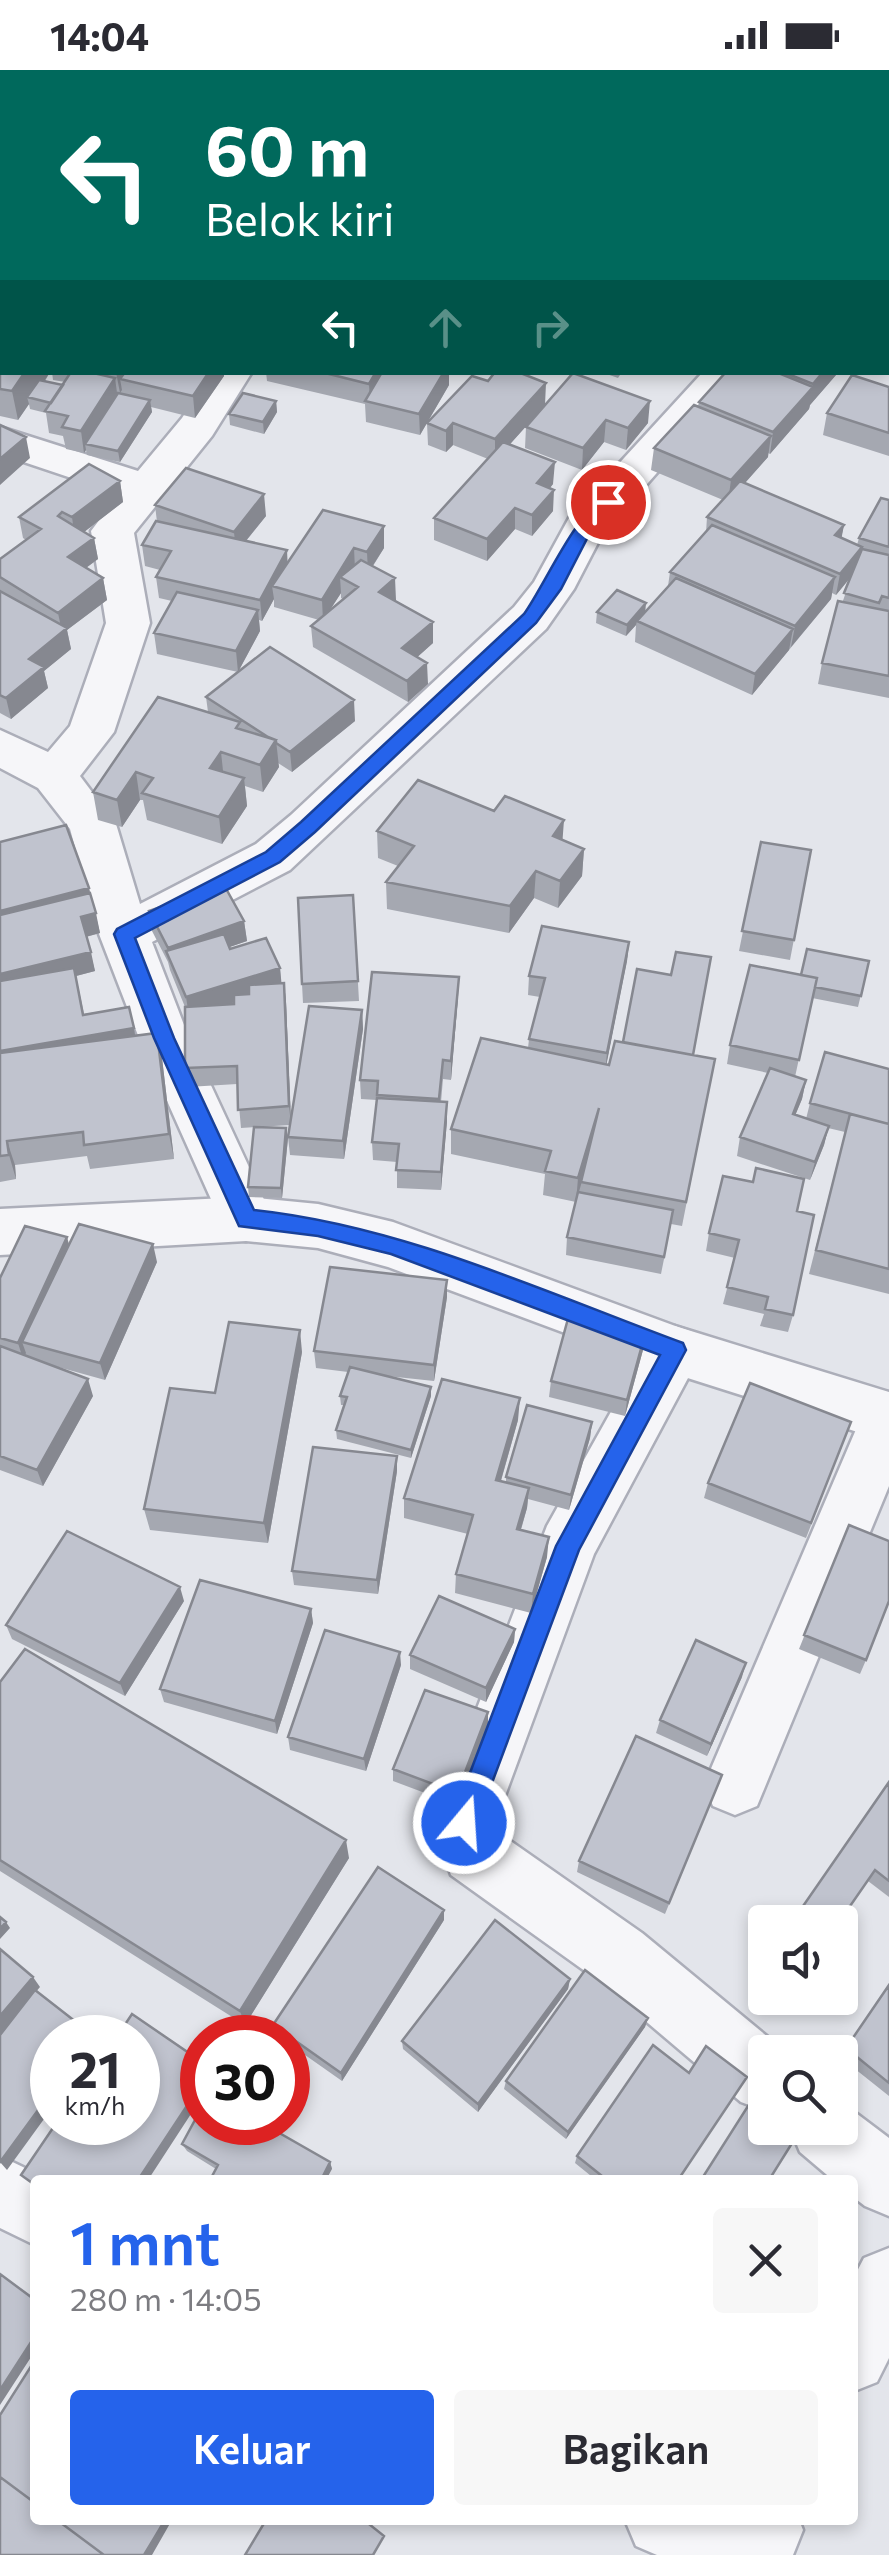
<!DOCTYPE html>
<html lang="id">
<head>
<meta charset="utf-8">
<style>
	:root { --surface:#fff; --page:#f7f7f7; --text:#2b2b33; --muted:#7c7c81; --accent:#2563eb }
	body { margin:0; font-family:Commissioner,sans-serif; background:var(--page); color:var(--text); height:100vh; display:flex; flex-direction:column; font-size:38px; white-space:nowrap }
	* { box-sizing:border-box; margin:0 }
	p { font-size:32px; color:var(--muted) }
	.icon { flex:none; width:55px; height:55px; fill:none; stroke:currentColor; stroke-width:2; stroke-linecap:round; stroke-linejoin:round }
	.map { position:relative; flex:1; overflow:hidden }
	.details { position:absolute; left:30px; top:2105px; width:828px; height:350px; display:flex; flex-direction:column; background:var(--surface); border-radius:10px; box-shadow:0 5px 15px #0003 }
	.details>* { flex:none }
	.hud { position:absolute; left:0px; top:0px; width:890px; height:305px; box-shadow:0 5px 15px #0003; background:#00695c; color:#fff; overflow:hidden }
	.buttons { position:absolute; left:748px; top:1835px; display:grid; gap:20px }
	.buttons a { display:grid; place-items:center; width:110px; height:110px; border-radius:10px; background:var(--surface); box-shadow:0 5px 15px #0003; font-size:50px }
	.speed { position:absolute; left:30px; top:1945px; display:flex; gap:20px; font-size:50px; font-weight:700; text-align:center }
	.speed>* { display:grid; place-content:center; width:130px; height:130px; border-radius:50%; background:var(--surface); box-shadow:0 5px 15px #0003; line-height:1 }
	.speed small { font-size:25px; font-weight:400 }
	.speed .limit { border:15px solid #d22; background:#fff; color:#111 }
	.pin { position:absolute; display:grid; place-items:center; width:85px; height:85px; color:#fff; margin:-42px; border:5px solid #fff; border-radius:50%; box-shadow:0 2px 10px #0007 }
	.me { position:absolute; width:110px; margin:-55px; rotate:18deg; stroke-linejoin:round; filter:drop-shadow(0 0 8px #0008) }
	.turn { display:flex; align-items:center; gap:35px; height:210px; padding:0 40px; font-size:45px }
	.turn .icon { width:130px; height:130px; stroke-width:2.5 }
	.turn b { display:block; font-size:70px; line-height:85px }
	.lanes { display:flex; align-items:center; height:95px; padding:0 40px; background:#0003; justify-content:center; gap:50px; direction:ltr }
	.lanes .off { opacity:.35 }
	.round { display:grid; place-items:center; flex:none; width:105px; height:105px; border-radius:10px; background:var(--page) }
	.summary { display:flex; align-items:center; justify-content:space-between; height:170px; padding:0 40px }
	h1 { font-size:60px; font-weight:600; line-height:75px; color:var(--accent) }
	.button { display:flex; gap:20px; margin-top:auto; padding:20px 40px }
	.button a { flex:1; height:115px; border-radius:10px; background:var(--accent); color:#fff; font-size:40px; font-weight:600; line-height:115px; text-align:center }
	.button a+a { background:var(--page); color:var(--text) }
	.status { display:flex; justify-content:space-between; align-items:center; height:70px; padding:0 50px; background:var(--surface); direction:ltr }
	.status svg { height:28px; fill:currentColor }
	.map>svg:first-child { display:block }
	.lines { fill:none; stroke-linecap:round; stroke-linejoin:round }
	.minor-casing { stroke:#acaeb9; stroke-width:5 }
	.tertiary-casing { stroke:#acaeb9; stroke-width:5 }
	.minor { fill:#f6f6f9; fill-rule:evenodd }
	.tertiary { fill:#f6f6f9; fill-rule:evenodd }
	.wall { fill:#a5a8b1; fill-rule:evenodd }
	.shaded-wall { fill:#868890 }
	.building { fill:#c0c3ce; stroke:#868890; stroke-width:2.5 }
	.route { fill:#2563eb; stroke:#184099; stroke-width:2.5 }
</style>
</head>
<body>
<div class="status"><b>14:04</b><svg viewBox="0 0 49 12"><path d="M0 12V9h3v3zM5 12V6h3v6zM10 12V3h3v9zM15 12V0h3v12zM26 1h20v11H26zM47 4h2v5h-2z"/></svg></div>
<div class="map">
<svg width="889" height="2485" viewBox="0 0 889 2485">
	<rect width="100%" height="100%" fill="#e3e5eb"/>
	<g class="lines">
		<defs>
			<path id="minor" d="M212,302H252L212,366L134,463L150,553L114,662L80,706L116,754L140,834L256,774L291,745L514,537L534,512L569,448L703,302H746L602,465L574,519L546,559L290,800L152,872L189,968L273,1149L265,1165L246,1171L227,1165L139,968L99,864L70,759L38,718L0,698V660L48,682L70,656L106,553L91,461L119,424L0,384V357L138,401L182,348Z
				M675,1256L695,1263L703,1280L594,1484L495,1753L499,1763L642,1863L786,1982H765V2041L741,2032L596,1909L451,1805L433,1753L547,1456L655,1263Z
				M889,1322V1416L757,1736L735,1745L713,1736L704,1715L869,1329Z
				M840,2031L889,2068V2146L865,2136L852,2126V2110H833L800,2082L790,2058H840Z
				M0,2086L50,2110H35V2175L0,2158Z
				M889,2178V2288L877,2312L852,2322V2211L864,2188Z
				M625,2450H799L803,2460L793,2485H657L636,2476Z"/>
			<path id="tertiary" d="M246,1127L318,1134L393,1152L678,1257L889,1322V1372L675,1304L388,1197L318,1178L246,1171L0,1185V1139Z"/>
		</defs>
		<!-- minor casing -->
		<use href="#minor" class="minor-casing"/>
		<!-- tertiary casing -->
		<use href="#tertiary" class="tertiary-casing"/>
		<!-- minor -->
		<use href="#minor" class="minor"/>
		<!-- tertiary -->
		<use href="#tertiary" class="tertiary"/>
	</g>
	<!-- wall -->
	<path class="wall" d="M0,0H55L54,2H2V46H0Z
		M106,0H237L236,2H124Z
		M429,0H486L485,2H429Z
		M696,0H815L813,2H696Z
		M0,103L2,104V302H50L45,311L63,315L65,312L53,310L52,302H224V306L195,348L151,337L152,342L120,392L87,385L86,380L84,383L66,379L63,366L49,363L46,343L30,339L29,334L18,350L0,346Z
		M266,302H449V315L420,365L366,352L365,334L267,311Z
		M601,302H622L618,308Z
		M726,302H837L836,305L810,335L809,339L770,384L768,383V387L745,413L844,455L841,468L857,475L859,468L889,430V628L818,614L822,593L851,507L836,525L832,523L831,529L752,625L635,572L636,555L626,566L596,553L597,542H645L668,516L670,502L706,463L707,447L723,430L651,400L654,378L698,336L699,332Z
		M889,317V386L823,365L827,343Z
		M276,331L277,342L264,364L230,355L229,344Z
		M545,335L648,353L626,380L604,372L582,400L525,378L526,357L530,352L509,375L553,414L550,418L553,441L532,466L515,459L487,491L434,470V448L488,389L453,375L446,382L428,375L427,353Z
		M120,411L123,432L84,462L94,468L98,489L86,498L103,508L107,530L67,560L71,579L44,601L48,618L11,649L0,643V489L26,470L23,468L19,447Z
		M155,435L266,446L246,471L288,493L384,456V478L373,496L396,530H395L433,552V573L417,587L428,614L408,632L313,577L311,556L319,550L274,537V529L262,551L259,550L260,561L238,602L157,584L154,563L172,531L159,528L156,507L160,500L145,496L142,475L157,452ZM341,523V528L343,529L329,541Z
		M206,627L355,651L292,702L278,693L279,697L263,722L245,716L247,736L222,774L147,750L143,730H140L122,757L98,750L93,722L208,642Z
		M377,761L562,770L584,779L582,806L558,838L534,828L509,863L387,839L386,812L398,796L378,788Z
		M0,772L89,818L100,863L86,867L95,901L76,906L84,944L129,937L135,966L157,963L162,988L174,1089L90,1099L87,1086L15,1095L16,1109L0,1112Z
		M761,772L811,780L790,890L739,881Z
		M353,825L359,931L303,933L302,914Z
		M149,841L244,851L247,871L229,877L230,879L280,898L281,913H284L286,932L291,1047L362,940L363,959L344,1089L290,1085L288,1067L290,1055L241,1058L237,1014L188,1017L185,998V937L170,900L168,892L152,861Z
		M629,872L627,891L606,995L693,985L715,989L682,1156L671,1154L661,1204L566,1185L567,1167L576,1132L543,1125L545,1104L451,1084V1059L528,978L529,969L540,927L528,925L529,906Z
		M869,891L858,937L812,928L795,1007L806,1010L802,1029L795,1045L806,1049L810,1033L889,999V1224L809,1204L845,1062L828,1058L824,1075L810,1110L737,1086L740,1067L768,1003L727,994L730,975L801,905Z
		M458,927L451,1010L443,1009L441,1032H447V1051L441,1120L397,1118V1092L373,1090L372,1072L377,1030L361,1029L360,1010Z
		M286,1058L288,1068L282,1128L249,1127L248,1117Z
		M797,1141L793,1245L788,1262L760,1256L764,1244L723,1234L735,1188L706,1181L709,1163Z
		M69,1174L157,1192L105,1310L51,1295L93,1326L43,1416L0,1400V1208Z
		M447,1210V1227L434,1311L387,1306L431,1317V1326L411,1388L337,1369L336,1360L344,1335H341L340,1326L348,1302L316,1298L314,1281Z
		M643,1280L625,1346L549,1327L551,1311Z
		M302,1282L268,1473L150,1460L144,1439Z
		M518,1350L501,1411L506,1412V1407L592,1352L590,1368L569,1440L528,1429L527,1438L521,1460L547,1487L531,1543L455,1523L456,1504L468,1464L404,1448V1428Z
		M851,1352L806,1468L704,1428L708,1413Z
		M397,1401L378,1524L294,1515L292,1501Z
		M849,1455L866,1590L860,1604L799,1579Z
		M184,1531L125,1626L12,1569L6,1555Z
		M311,1539L313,1553L277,1664L164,1632L160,1619Z
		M515,1559L514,1572L486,1632L410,1599V1585Z
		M401,1595L366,1701L290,1680L288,1667Z
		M742,1607L707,1686L656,1663L660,1650Z
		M0,1612L349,1788L245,1955L0,1801Z
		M488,1642V1655L457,1735L393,1711V1699Z
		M722,1705L665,1844L577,1802L579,1791Z
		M889,1712V1827L868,1811Z
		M444,1850L342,2011L288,1973V1968H280L275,1964L273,1955Z
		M570,1909L568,1919L478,2042L403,1979L402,1971Z
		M889,1914V2026L840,1987Z
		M648,1948L645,1957L566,2069L504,2019L506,2011Z
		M182,2074L330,2092L332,2099H216L187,2081Z
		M577,2086L679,2110H596L575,2093Z"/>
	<!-- shaded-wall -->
	<path class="shaded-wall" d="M39,0H55L54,2H37Z
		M223,0H237L236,2H222Z
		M25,302H50L33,329L27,327L29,334L18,350L12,321Z
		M116,302H133L120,309L122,320L120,323Z
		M209,302H224V306L195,348L193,326Z
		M376,302H390L370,332L369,314Z
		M444,302H449V315L420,365L419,344Z
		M823,302H837L836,305L810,335L809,339L770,384L773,362L812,318L813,314Z
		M115,308L118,330L85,374L86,380L84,383L81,361Z
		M546,313L545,335L495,391V369Z
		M150,330L152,342L120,392L118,381Z
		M276,331L277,342L264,364L263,352Z
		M650,331L648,353L626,380L628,358Z
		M606,350L604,372L582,400L583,378Z
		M453,353V375L446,382V361Z
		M771,366L768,387L728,432L731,410Z
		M26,367L30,388L0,415V389Z
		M555,392L553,414L536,435L537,413Z
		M120,411L123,432L75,469L72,447Z
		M554,420L553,441L532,466V445Z
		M264,424L266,446L236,483L234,462Z
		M515,438V459L487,491V469Z
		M844,455L840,476L835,465Z
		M384,456V478L368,503L367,482Z
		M94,468L98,489L72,508L68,487Z
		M862,477L858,498L836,525L840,504Z
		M354,478L355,500L340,507L341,523L323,551L322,530Z
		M287,480L288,502L272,516L274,529L262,551L260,530Z
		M835,507L831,529L791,577L795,556Z
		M103,508L107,530L67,560L71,579L44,601L48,618L11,649L6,628L29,589L62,562L58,543Z
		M395,508L396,530L380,543L379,522Z
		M646,533L645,545L637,551L636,555L626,566L627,555Z
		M258,540L260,561L238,602L236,581Z
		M433,552V573L403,600L402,578Z
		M793,559L789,580L752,625L755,604Z
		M427,593L428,614L408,632L407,611Z
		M354,630L355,651L292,702L290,682Z
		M276,670L279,697L263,722L260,695Z
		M221,682L224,710L210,698Z
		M136,702L140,730L122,757L117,730Z
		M244,708L247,736L222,774L219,747Z
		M564,750L562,777L553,766Z
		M584,779L582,806L558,838L560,811Z
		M536,801L534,828L509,863L510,836Z
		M89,818L93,838L0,863V841Z
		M96,843L100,863L85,867L81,847Z
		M244,851L247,871L173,897L168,878Z
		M629,872L627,891L605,1002L607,983Z
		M91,882L95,901L76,906L87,964L0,914V904Z
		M280,898L282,918L189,946L186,927Z
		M459,907L458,927L451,1010V991Z
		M284,913L286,932L291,1054L289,1036Z
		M362,940L363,959L344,1089L343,1071Z
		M134,958L137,977L0,1001V981Z
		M157,963L162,988L174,1089L169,1064Z
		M806,1010L802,1029L788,1063L793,1044Z
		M447,1032V1051L441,1120V1102Z
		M599,1038L596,1063L576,1132L578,1108Z
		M829,1056L824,1075L810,1110L815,1092Z
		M286,1058L288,1068L282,1128L281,1118Z
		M7,1071L15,1095L16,1109L9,1085Z
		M67,1167L72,1185L22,1272L26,1283L23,1289L18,1273Z
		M153,1174L157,1192L105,1310L100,1293Z
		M447,1210V1227L434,1311V1295Z
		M300,1260L302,1282L268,1473L264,1453Z
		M645,1264L643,1280L625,1346L627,1330Z
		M88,1309L93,1326L43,1416L37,1400Z
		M431,1317V1326L411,1388V1380Z
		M520,1328L518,1350L495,1431L496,1410Z
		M592,1352L590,1368L569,1440L571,1425Z
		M397,1386V1401L378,1524L377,1510Z
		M529,1418L527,1438L515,1479L517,1459Z
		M549,1467L547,1487L531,1543L533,1524Z
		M180,1517L184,1531L125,1626L120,1613Z
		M311,1539L313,1553L277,1664L275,1651Z
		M515,1559L514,1572L486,1632V1618Z
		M400,1582L401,1595L366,1701L364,1689Z
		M746,1593L742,1607L707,1686L711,1674Z
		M488,1642V1655L457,1735V1723Z
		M346,1770L349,1788L245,1955L240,1941Z
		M444,1840V1850L342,2011L341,2003Z
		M6,1852L10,1858L0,1869V1859Z
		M33,1907L40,1917L0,1964V1946Z
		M570,1909L568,1919L478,2042V2034Z
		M648,1948L645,1957L566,2069L568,2062Z
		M202,2013V2027L148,2110H138Z
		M52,2021V2038L7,2100L0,2092Z
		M330,2092L332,2099L326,2110H321Z
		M35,2266V2281L0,2335V2320Z
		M165,2450H172L152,2485H144Z"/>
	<!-- building -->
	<path class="building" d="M0,0H39L37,2H2V25L0,24Z
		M65,0H80L96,2H64Z
		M189,0H223L222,2Z
		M307,0H338L353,2H306Z
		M500,0H566L565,2H499Z
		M572,0H619L618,2H572Z
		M700,0H769L774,2H705Z
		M0,103L2,104V200H0Z
		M889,117V153H888V118Z
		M0,210L2,211V302H25L12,321L0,319Z
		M71,302H89L115,308L81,361L62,357L68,346L45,341Z
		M125,302H209L193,326L120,309Z
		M321,302H376L369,314Z
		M382,302H444L419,344L365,331Z
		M495,302H518L546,313L495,369L453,353L446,361L427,353L472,306L488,311Z
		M726,302H776L813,317L773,362L699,332Z
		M783,302H823L813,314Z
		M573,303L650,331L628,358L606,350L583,378L526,357Z
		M852,305L889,317V363L827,343Z
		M39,310L63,315L51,333L27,327Z
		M118,323L150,330L118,381L85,374Z
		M243,323L276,331L263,352L229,344Z
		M694,335L771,366L731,410L654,378Z
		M0,355L26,367L0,389Z
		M503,372L555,392L537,413L554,420L532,445L515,438L487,469L434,448Z
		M89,394L120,411L72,447L62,442L58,446L94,468L68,487L103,508L58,543L0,507V489L41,459L19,447Z
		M186,398L264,424L234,462L155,435Z
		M740,411L844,455L835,465L862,477L840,504L707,447Z
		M881,428L889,430V477L859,468Z
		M323,440L384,456L367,482L354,478L322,530L272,516Z
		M156,451L287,480L260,530L156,507L171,481L142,475Z
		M712,455L835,507L795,556L670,502Z
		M862,479L889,485V528L882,526L879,533L844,523Z
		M361,490L395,508L379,522L433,552L402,578L427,593L407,611L311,556L358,517L340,507Z
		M676,508L793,559L755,604L637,551Z
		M617,520L646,533L627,555L597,542Z
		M0,521L67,558L29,589L44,597L6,628L0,625Z
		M177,522L258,540L236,581L154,563Z
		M838,531L889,541V606L822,593Z
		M270,577L354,630L290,682L276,673V670L268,667L206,627Z
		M158,627L240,652L236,658L276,670L260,695L221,682L210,698L244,708L219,747L142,723L153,708L136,702L117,730L93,722Z
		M418,710L494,741L505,726L564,750L553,766L584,779L560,811L536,801L510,836L386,812L414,776L377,761Z
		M66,755L89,818L0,841V772Z
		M761,772L811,780L794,870L742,861Z
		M224,815L244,851L168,878L149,841Z
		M90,823L96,843L81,847L91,882L0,904V845Z
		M353,825L358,911L302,914L298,828Z
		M542,856L629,872L607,983L529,969L545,908L529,906Z
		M224,864L230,879L266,868L280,898L186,927L166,881Z
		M807,879L869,891L861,926L815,917L817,908L801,905Z
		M676,882L711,887L693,985L623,972L637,899L671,905Z
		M750,895L817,908L799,990L730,975Z
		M74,898L83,945L129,937L134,958L0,981V911Z
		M372,902L459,907L451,991L443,990L439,1029L377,1025L378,1011L360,1010Z
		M284,913L289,1036L238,1040L237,996L185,998V937L234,934V925L249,924V915Z
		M309,936L362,940L343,1071L288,1067Z
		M157,963L169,1064L84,1075L83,1062L7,1071L9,1085L0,1086V983Z
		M481,968L609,995L615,971L715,989L686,1132L581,1112L599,1038L578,1108L545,1101L551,1081L451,1059Z
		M825,982L889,999V1054L810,1033Z
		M770,998L806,1010L793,1044L829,1056L815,1092L740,1067Z
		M377,1028L447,1032L441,1102L396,1100L399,1074L372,1072Z
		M850,1044L889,1054V1199L816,1180Z
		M254,1057L286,1058L281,1118L248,1117Z
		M756,1098L804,1109L797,1141L814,1145L793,1245L765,1239L768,1227L727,1217L739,1170L709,1163L723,1106L753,1112Z
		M578,1122L673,1140L664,1187L567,1167Z
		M79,1154L153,1174L100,1293L22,1272Z
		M25,1156L67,1167L18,1273L0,1268V1208Z
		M330,1197L447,1210L434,1295L314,1281Z
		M569,1245L645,1264L627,1330L551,1311Z
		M229,1252L300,1260L264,1453L144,1439L170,1318L215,1323Z
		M0,1276L88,1309L37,1400L0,1386Z
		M350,1297L431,1317L411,1380L336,1360L347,1327L340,1326Z
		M442,1309L520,1328L496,1410L529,1418L517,1459L549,1467L533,1524L456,1504L473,1445L404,1428Z
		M750,1313L851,1352L811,1453L708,1413Z
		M527,1335L592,1352L571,1425L506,1407Z
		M313,1377L397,1386L377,1510L292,1501Z
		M849,1455L889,1471V1531L866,1590L804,1565Z
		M67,1461L180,1517L120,1613L6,1555Z
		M200,1510L311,1539L275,1651L160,1619Z
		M439,1526L515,1559L486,1618L410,1585Z
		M325,1560L400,1582L364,1689L288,1667Z
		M696,1570L746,1593L711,1674L660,1650Z
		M25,1579L346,1770L240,1941L0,1790V1612Z
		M425,1620L488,1642L457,1723L393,1699Z
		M636,1666L722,1705L669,1833L579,1791Z
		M889,1712V1811L875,1800L839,1852H792Z
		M378,1797L444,1840L341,2003L273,1955Z
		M0,1847L6,1852L0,1859Z
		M495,1850L570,1909L478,2034L402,1971Z
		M0,1879L33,1907L0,1946Z
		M585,1900L648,1948L568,2062L506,2011Z
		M889,1915V2013L846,1978Z
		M35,1920L94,1966L93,1968H52V2021L0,2092V1965Z
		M132,1944L202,1992V2013L138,2110H35V2115L21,2105L57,2052H138V1968H116Z
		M653,1975L689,2003L706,1976L747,2007L678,2110H607L577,2086Z
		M748,2036L765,2048V2058H777L794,2070L769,2110H701Z
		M202,2037V2052H260L330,2092L321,2110H210L218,2095L182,2074Z
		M0,2204L35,2230V2266L0,2320Z
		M35,2290V2433L0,2407V2345Z
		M0,2407L35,2433V2450H57L104,2485H0Z
		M57,2450H165L144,2485H104Z
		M266,2450H364L384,2466L373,2485H245Z"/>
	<!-- route -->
	<path class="route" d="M608,426L616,432L591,461L561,519L536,553L315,762L280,792L135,868L174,968L254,1140C403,1156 542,1221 683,1273L686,1280L579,1480L477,1753L473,1762L464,1766L455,1762L451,1753L556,1476L660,1285L391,1184L318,1166L239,1156L154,968L114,864L117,859L266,782L301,752L524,544C545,515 577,439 608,426Z"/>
</svg>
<div class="buttons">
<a><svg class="icon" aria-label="sound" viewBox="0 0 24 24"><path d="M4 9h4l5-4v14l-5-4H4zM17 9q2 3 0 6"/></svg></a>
<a><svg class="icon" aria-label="search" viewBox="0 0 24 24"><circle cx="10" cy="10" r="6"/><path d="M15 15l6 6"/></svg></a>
</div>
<div class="speed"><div>21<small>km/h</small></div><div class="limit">30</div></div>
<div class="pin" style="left:608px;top:432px;background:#d93025"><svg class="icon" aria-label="arrive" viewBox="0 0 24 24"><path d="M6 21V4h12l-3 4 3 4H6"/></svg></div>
<svg class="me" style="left:464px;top:1753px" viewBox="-20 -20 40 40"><circle r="17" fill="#2563eb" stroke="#fff" stroke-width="3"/><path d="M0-11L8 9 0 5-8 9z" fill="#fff"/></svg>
<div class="hud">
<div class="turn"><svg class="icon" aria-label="left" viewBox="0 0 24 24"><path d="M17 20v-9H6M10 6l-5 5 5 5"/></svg><div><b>60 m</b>Belok kiri</div></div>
<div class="lanes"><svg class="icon" aria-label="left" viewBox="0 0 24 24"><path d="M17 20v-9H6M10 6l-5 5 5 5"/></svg><svg class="icon off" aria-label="ahead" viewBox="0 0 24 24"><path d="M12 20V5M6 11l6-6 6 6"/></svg><svg class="icon off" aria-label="right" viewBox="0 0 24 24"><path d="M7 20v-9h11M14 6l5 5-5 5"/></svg></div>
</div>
<section class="details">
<div class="summary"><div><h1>1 mnt</h1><p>280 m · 14:05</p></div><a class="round"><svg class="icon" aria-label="close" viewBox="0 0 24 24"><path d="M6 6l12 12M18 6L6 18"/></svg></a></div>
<div class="button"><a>Keluar</a><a>Bagikan</a></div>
</section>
</div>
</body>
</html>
